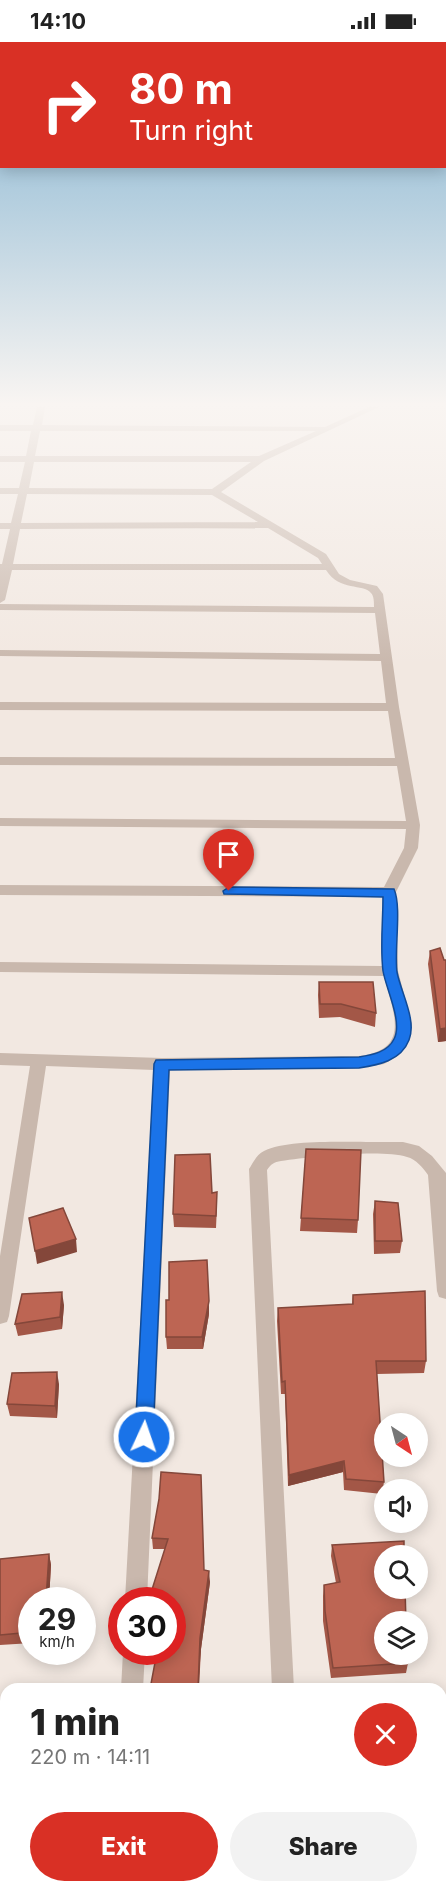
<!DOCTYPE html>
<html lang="en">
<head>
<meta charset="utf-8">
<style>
	:root { --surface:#fff; --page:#f2f2f2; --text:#222; --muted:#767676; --accent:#d93025 }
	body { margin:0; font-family:Inter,sans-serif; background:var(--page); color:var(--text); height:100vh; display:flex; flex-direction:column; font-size:22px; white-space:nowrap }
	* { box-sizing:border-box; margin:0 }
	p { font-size:20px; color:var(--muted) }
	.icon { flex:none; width:33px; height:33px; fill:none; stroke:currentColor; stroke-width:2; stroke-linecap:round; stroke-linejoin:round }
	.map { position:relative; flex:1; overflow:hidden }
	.drawer { position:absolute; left:0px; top:1641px; width:447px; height:210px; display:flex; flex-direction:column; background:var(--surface); border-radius:18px 18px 0 0; box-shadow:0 3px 15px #0003 }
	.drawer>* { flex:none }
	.banner { position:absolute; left:0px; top:0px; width:447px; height:126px; box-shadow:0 3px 15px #0003; background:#d93025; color:#fff; overflow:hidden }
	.needle { width:39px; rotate:144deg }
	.fabs { position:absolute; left:374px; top:1371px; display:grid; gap:12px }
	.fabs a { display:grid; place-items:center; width:54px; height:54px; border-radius:50%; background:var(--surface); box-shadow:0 3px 15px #0003; font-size:30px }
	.speed { position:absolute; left:18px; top:1545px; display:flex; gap:12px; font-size:30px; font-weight:700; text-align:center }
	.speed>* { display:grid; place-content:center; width:78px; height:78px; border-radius:50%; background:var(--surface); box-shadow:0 3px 15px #0003; line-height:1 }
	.speed small { font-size:15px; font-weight:400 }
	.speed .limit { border:9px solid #d22; background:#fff; color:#111 }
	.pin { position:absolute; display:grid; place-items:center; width:51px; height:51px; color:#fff; margin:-62px -26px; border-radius:50% 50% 50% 0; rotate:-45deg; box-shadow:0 0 6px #0007 }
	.pin .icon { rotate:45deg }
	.me { position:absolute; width:66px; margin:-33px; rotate:3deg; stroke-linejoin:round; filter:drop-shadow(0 0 4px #0008) }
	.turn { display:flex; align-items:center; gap:21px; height:126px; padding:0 30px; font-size:27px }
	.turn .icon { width:78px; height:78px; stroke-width:2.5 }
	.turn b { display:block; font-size:42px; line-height:51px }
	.round { display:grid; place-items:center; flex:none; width:63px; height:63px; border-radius:32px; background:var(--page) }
	.headline { display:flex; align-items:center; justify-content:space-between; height:102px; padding:0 30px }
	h1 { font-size:36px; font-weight:800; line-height:45px }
	.primary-button { display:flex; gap:12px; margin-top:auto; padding:12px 30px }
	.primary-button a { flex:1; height:69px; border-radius:36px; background:var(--accent); color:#fff; font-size:24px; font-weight:800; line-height:69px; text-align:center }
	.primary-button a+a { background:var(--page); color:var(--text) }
	.status { display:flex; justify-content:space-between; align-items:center; height:42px; padding:0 30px; background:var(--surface); direction:ltr }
	.status svg { height:16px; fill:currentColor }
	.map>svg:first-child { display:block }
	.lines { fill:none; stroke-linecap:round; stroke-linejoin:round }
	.minor { fill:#c9b8ad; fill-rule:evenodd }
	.wall { fill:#a35747 }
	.shaded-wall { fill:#84473a }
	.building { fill:#bd6553; stroke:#84473a; stroke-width:1.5 }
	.route { fill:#1a73e8; stroke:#114b97; stroke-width:1.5 }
</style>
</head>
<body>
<div class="status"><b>14:10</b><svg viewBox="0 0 49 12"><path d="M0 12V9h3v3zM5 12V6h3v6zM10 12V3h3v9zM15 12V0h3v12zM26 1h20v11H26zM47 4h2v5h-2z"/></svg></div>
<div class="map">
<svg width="446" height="1851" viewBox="0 0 446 1851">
	<rect width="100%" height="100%" fill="#f2e8e1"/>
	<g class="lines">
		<!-- minor -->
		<path class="minor" d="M37,365H45L42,383L325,385L369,365H379L264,419L221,450L326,512L339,532L350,538L377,544L383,552L399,665L420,783L418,806L396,850L398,929L412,983L410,997L399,1013L384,1022L359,1026L170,1028L147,1558H125L154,1028L46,1024L9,1274L7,1280L0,1282V1214L30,1024L0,1023V1011L162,1016L359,1014C412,1008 393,970 384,934L0,930V920L382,924V855L0,853V843L384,845L404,806L406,787L0,784V776L406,779L397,724L0,723V715L395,716L388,669L0,668V660L386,661L381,619L0,614V608L380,612L375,571L0,568V562L374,565C374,560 374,554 371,551C363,541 340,550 326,528H12L5,558L0,561V522H2L10,487H0V481H11L18,452H0V446H19L25,420H0V414H26L31,389H0V383H33ZM40,389H316L259,414H35ZM34,420H251L212,447L29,446ZM27,452L212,453L258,480L21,481ZM268,486L318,516L322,522H13L20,487Z
			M366,1100H403L419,1104L432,1114L446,1131V1257L439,1255L437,1249L428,1133C423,1126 416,1117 407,1115C381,1107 310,1115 281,1119C274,1120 271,1122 267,1128L294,1647H272L249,1127C253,1121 257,1112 264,1109C286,1098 341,1100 366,1100Z
			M123,1610H145L143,1647H121Z
			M0,1729L6,1731V1759L0,1757Z
			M91,1845H136V1851H94Z
			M336,1845H365L368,1851H339Z"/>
	</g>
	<!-- wall -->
	<path class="wall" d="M430,909L446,999L438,1000L428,922Z
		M319,940L376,971L375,985L340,975L319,976L318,953Z
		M306,1107L358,1178L357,1191L300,1189Z
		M212,1151L217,1163L216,1186L174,1185L173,1172Z
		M375,1159L402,1199L400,1211L374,1212L373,1172Z
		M353,1253L426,1319L424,1331L377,1332L384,1440L382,1452L344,1448L343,1430L288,1444L285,1352H281L277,1279L278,1266L352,1262Z
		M64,1263L62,1287L18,1294L15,1282Z
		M209,1272L203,1307H167L166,1295Z
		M59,1342L57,1376L10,1374L7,1362Z
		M159,1457L204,1528L210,1540L201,1607L199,1647H150L172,1558H149L165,1507H153L152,1496Z
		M332,1503L406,1580L408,1621L406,1631L331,1636L323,1579V1554L324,1543L336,1541L331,1514Z
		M49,1512L51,1523L49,1558H32V1601L0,1603V1517Z"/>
	<!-- shaded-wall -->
	<path class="shaded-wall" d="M446,986V999L438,1000L440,987Z
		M76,1197L77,1210L37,1222L35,1209Z
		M62,1250L64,1263L62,1287L60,1275Z
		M209,1259V1272L203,1307L202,1295Z
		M57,1330L59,1342L57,1376L55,1364Z
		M344,1419L343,1430L288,1444L289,1433Z
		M49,1512L51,1523L49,1558H46Z
		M209,1529L210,1540L201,1607L198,1647L200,1596Z"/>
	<!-- building -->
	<path class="building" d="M440,906L444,918H446V986L440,987L430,909Z
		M319,940H373L376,971L341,962H320Z
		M306,1107L361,1108L358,1178L301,1176Z
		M210,1112L212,1151L217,1150L216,1174L173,1172L175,1113Z
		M375,1159L398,1161L402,1199H375Z
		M63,1166L76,1197L35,1209L29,1176Z
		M207,1218L209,1259L202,1295H166V1258H169V1220Z
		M425,1249L426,1319H376L384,1440L346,1437L344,1419L289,1433L285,1339L282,1340L278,1266L353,1262V1253Z
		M62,1250L60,1275L15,1282L22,1252Z
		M57,1330L55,1364L7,1362L12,1331Z
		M161,1430L201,1433L204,1528L209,1529L200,1596L198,1647H150L157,1610H172V1558L149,1557L168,1497L152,1496L159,1457Z
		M404,1499V1514H384V1546H405L406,1580H384V1612H409L408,1621L333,1626L325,1569L324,1543L340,1540L332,1503Z
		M49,1512L46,1558H32V1590L0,1593V1517Z
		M446,1794V1851H401L398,1848L401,1845H441V1800Z"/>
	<!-- sky -->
	<linearGradient id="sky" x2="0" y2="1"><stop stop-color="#7fb1d0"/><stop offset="0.58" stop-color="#f9f5f2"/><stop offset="1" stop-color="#f9f5f2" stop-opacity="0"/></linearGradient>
	<rect width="446" height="624" fill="url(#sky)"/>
	<!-- route -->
	<path class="route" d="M229,845L394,847C402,865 394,909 397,930C401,951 417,978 409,998C401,1019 378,1023 359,1026L169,1028L153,1395L150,1401L144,1404L138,1401L135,1395L154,1022L156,1018L359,1015C372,1013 388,1010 394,997C403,980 386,947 383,929C380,905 383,879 383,855L224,852L223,849Z"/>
</svg>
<div class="fabs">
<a><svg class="needle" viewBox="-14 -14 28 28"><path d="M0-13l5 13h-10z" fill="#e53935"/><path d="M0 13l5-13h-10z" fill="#767676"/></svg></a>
<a><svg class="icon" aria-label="sound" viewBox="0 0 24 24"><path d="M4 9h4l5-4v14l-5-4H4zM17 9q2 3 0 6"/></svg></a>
<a><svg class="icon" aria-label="search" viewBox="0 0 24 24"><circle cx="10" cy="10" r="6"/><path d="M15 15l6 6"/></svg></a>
<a><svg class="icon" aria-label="layers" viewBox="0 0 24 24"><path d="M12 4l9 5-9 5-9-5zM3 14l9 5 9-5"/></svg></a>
</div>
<div class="speed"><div>29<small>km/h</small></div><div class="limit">30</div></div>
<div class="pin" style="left:229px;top:849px;background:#d93025"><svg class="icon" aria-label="arrive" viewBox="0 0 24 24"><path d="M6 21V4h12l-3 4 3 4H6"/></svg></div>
<svg class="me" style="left:144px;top:1395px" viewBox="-20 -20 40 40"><circle r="17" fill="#1a73e8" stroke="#fff" stroke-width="3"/><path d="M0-11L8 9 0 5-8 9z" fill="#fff"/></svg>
<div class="banner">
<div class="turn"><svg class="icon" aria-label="right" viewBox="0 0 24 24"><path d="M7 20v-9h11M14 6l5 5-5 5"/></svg><div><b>80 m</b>Turn right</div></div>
</div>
<section class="drawer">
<div class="headline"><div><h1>1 min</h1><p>220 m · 14:11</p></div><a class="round" style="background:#d93025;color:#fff"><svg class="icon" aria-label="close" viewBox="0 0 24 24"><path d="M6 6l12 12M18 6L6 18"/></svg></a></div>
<div class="primary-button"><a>Exit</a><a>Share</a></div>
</section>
</div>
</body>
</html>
